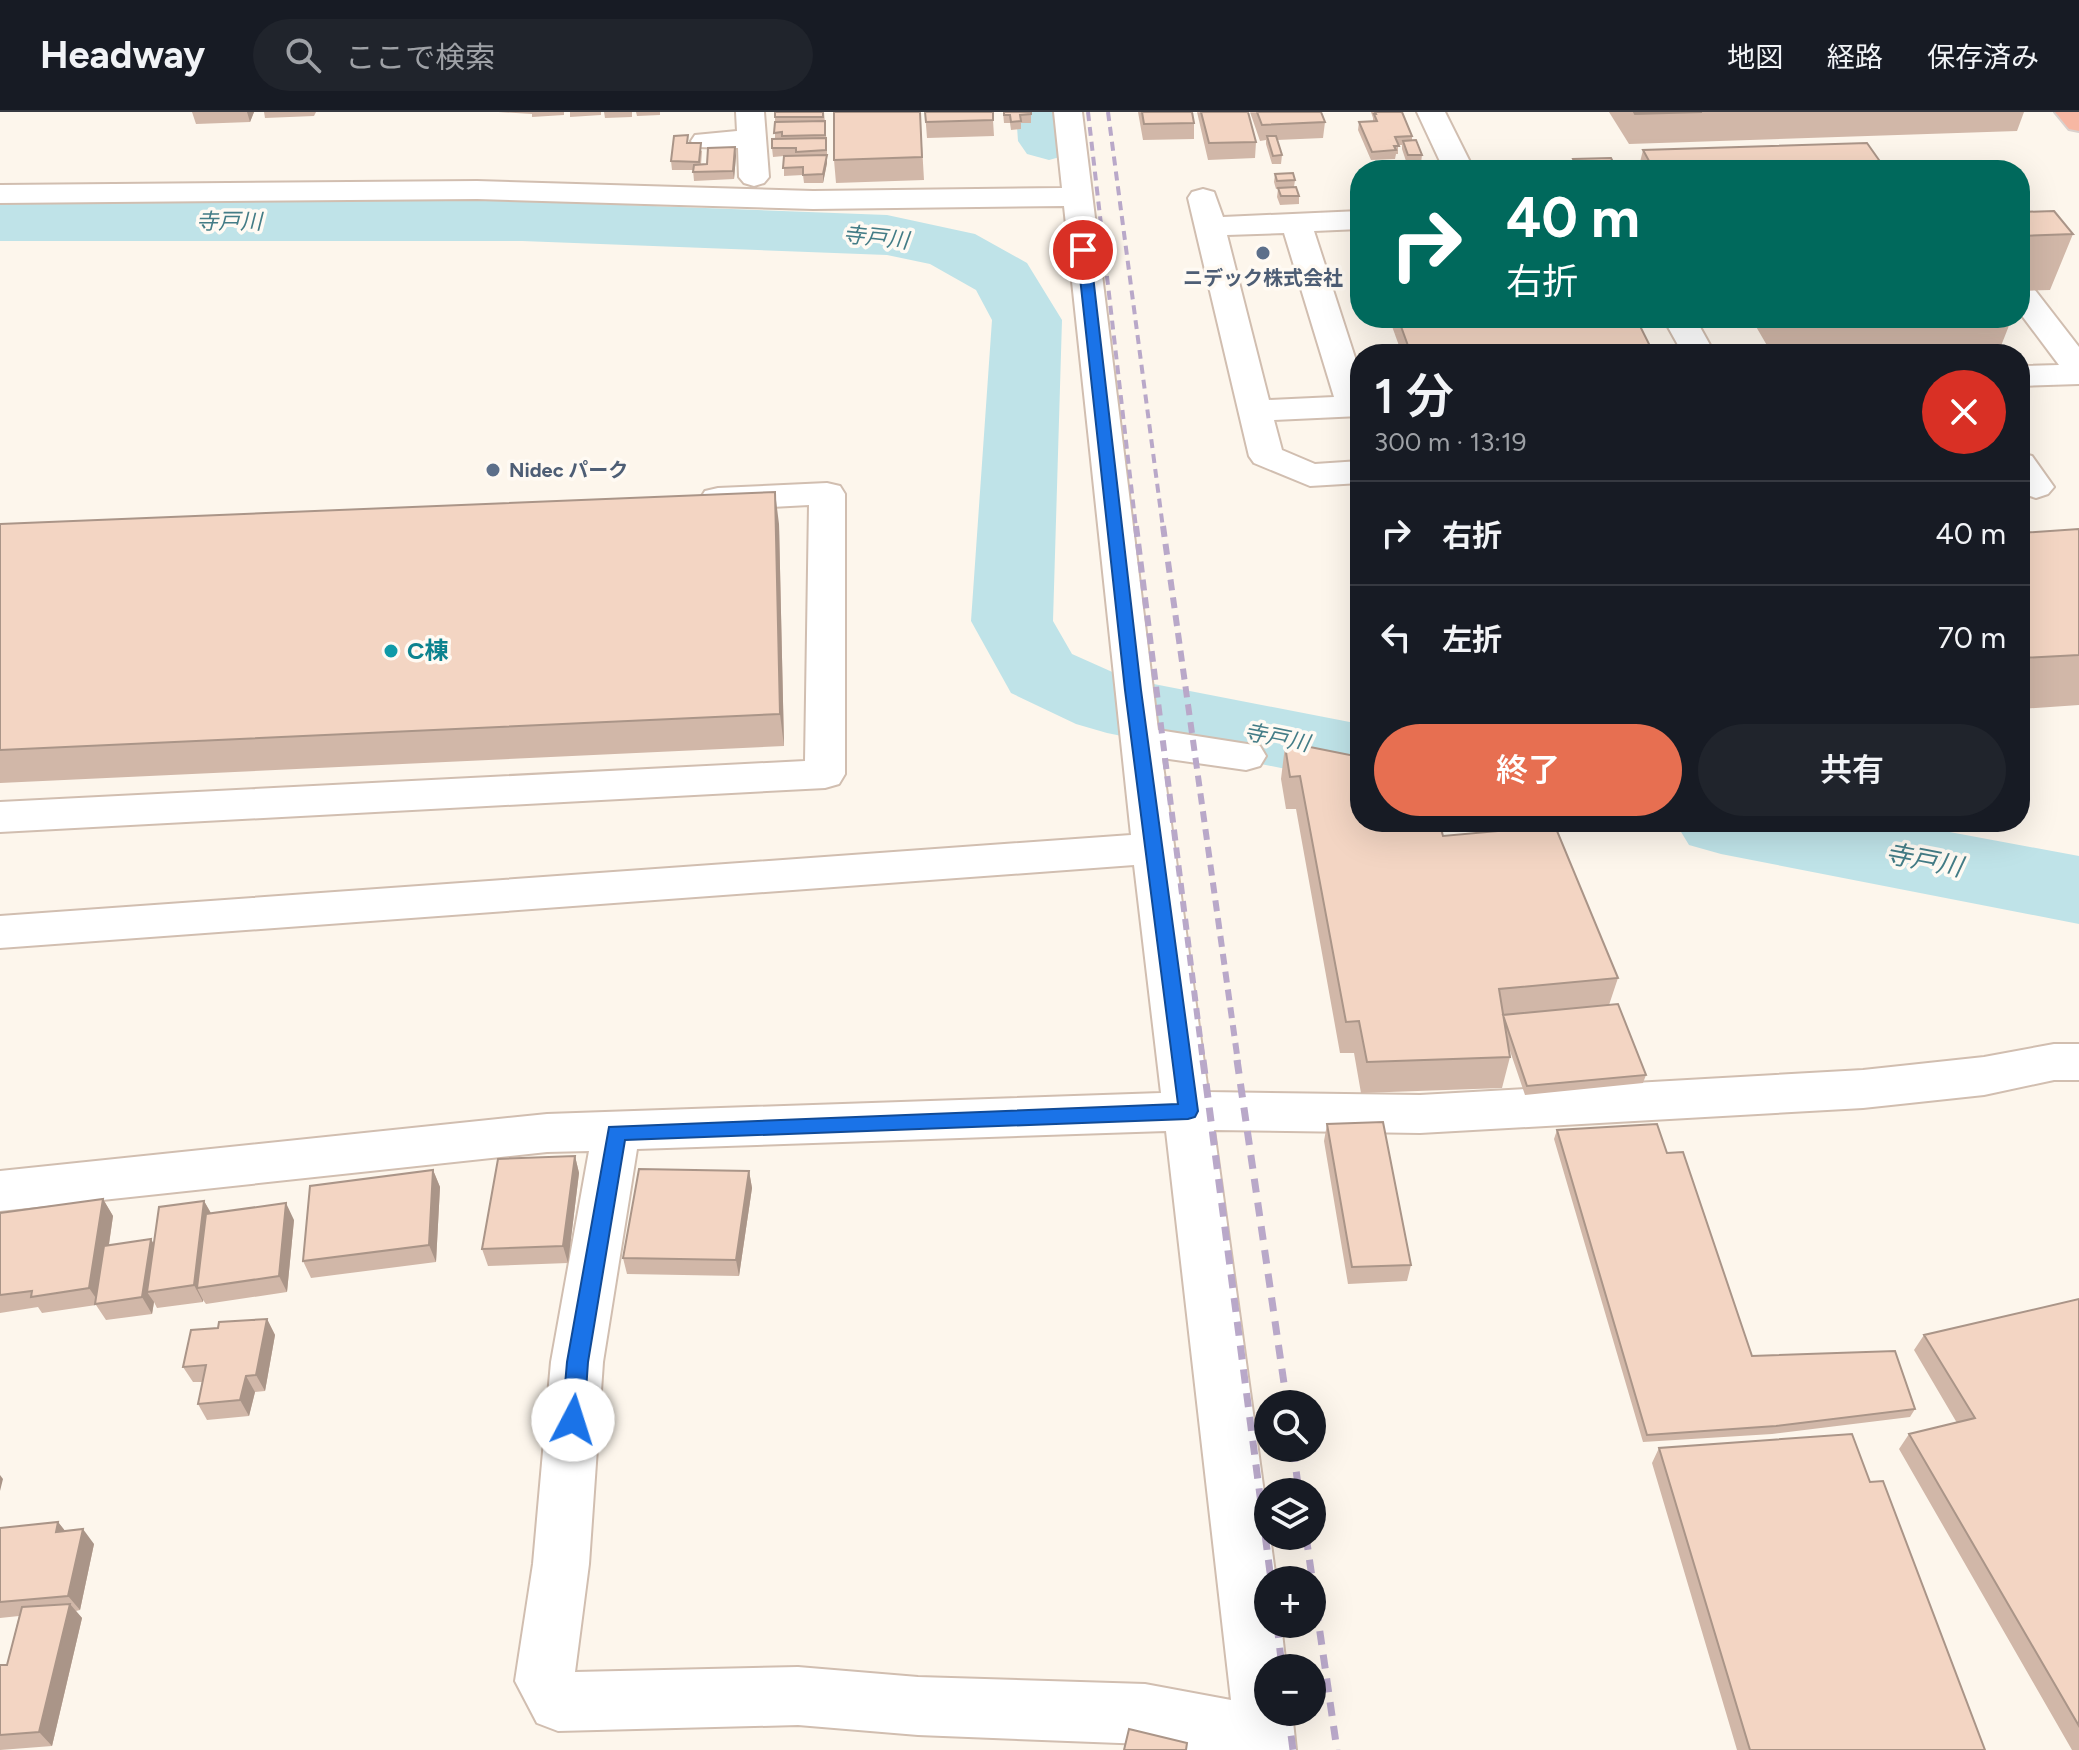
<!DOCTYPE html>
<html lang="ja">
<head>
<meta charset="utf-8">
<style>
	:root { --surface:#171b24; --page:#20242c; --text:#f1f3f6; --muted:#9ea1a6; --line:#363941; --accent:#e76f51 }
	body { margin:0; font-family:Figtree,"Noto Sans JP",sans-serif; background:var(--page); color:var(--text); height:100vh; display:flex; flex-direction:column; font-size:30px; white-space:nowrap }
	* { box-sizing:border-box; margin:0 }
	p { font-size:26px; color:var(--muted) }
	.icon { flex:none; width:44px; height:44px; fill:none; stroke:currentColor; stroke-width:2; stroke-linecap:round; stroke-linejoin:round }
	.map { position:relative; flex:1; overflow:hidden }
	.drawer { position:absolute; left:1350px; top:232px; width:680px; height:488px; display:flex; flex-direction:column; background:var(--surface); border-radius:32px; box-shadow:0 8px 32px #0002 }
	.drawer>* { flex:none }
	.top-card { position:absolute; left:1350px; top:48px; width:680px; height:168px; border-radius:32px; box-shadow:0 8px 32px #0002; background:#00695c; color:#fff; overflow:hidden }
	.tools { position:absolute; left:1254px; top:1278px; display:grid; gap:16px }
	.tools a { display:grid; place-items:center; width:72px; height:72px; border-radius:50%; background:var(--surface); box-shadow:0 8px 32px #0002; font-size:40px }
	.pin { position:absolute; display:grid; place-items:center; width:68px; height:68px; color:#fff; margin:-34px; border:4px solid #fff; border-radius:50%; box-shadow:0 2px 8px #0007 }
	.me { position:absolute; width:88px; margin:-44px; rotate:5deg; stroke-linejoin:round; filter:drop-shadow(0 0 6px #0008) }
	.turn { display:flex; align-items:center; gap:28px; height:168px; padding:0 24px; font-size:36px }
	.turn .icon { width:104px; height:104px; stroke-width:2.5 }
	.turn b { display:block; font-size:56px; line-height:68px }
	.round { display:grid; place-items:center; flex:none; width:84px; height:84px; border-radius:42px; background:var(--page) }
	.overview { display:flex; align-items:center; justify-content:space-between; height:136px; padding:0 24px }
	h1 { font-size:48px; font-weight:600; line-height:60px }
	.primary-button { display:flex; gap:16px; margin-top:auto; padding:16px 24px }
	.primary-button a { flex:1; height:92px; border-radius:48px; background:var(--accent); color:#fff; font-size:32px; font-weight:600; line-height:92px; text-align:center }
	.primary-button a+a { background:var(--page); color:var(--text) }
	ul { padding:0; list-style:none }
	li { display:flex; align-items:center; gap:24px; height:104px; padding:0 24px; border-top:2px solid var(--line) }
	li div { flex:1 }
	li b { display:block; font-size:30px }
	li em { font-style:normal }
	header { display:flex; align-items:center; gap:48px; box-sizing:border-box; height:112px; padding:0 40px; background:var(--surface); border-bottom:2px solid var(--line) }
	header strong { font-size:38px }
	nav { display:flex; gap:44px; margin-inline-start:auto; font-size:28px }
	.search { width:560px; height:72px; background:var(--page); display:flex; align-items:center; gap:20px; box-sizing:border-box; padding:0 28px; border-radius:44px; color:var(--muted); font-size:30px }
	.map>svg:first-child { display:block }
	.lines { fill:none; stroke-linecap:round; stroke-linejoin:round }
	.river { fill:#bfe3e8; fill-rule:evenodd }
	.minor-casing { stroke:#d1beb0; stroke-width:4 }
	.highway-casing { stroke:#dad1cd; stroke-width:4 }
	.minor { fill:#fff; fill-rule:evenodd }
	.highway { fill:#f7b7a3; fill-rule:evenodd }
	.rail-far2 { stroke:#b9a8c9; stroke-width:4; stroke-dasharray:9 6; stroke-linecap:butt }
	.rail-far1 { stroke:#b9a8c9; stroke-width:6; stroke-dasharray:11 7; stroke-linecap:butt }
	.rail { stroke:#b9a8c9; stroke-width:7; stroke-dasharray:14 10; stroke-linecap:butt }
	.wall { fill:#d1b7a8 }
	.shaded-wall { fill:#aa9588 }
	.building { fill:#f3d5c3; stroke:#aa9588; stroke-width:2 }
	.route { fill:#1a73e8; stroke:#114b97; stroke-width:2 }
	.service-dot { fill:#5c6f8a; stroke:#fffaf3; stroke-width:3 }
	.culture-dot { fill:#0f9aa8; stroke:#fffaf3; stroke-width:3 }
	.labels { text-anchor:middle; stroke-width:7; stroke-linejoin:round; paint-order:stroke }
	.far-service-label { font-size:20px; font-weight:bold; fill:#4e5e75; stroke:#fffaf3 }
	.far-water-label { font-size:22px; font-style:italic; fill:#437c86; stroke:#fffaf3 }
	.culture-label { font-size:24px; font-weight:bold; fill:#0d838f; stroke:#fffaf3; text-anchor:start }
	.water-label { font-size:26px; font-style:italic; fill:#437c86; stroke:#fffaf3 }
</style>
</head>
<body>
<header>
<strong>Headway</strong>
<div class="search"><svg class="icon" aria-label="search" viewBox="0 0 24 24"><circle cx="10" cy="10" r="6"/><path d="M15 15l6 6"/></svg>ここで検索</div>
<nav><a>地図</a><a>経路</a><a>保存済み</a></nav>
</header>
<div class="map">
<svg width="2079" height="1638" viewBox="0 0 2079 1638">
	<rect width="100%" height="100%" fill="#fdf6ec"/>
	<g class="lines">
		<!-- river -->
		<path class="river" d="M1016,0H1078L1080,29L1071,42L1049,48L1027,42L1018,29Z
			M0,89H522L887,103L975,122L1027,151L1062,208L1053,509L1072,542L1128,567L1360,612V672L1107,621L1076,612L1011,581L971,509L992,208L976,178L930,152L887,143L522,129H0Z
			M1675,710H1896L2079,744V812L1721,742L1689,733Z"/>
		<defs>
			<path id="minor" d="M736,0H764L769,65L764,71L754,74L744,71L739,65L738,36L695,35L691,29L695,23L737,19Z
				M1054,0H1082L1158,618L1260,634L1266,644L1260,654L1246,658L1162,646L1208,980L1420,983L1863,958L1984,945L2054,932H2079V968H2054L1984,983L1863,996L1420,1021L1214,1018L1276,1468H1268V1512H1281L1286,1556H1268V1600H1292L1296,1638H1179L1145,1632L918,1623L798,1613L558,1619L537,1611L515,1569L533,1452L551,1250L589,1039L547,1040L0,1099V1059L547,1002L1161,981L1134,753L0,836V804L1131,723L1064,94L813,97L477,87L0,91V73L477,69L813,79L1062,76ZM1166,1019L1231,1588L1145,1572L918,1565L798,1555L575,1560L589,1452L603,1250L637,1037Z
				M1417,0H1445L1474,58H1444Z
				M1203,77L1214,80L1223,105L1360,99V117L1314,119L1360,261V304L1274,308L1282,338L1315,352L1360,349V371L1310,374L1254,351L1249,344L1188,86L1192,80ZM1284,121L1334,285L1269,288L1227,123Z
				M2020,171L2031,173L2079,235V272L2020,274V254L2059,253L2020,201Z
				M1663,206H1695L1715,242H1683Z
				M2020,341L2032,344L2054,375L2048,382L2036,386L2024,382L2020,377Z
				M827,371L840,374L845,382V662L839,672L825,676L0,720V690L805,649L809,393L718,398L705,395L700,387L705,379L718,376Z"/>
			<path id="highway" d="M2055,0H2079V19L2069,17Z"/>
		</defs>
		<!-- minor casing -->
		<use href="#minor" class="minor-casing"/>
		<!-- highway casing -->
		<use href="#highway" class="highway-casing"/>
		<!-- minor -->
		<use href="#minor" class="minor"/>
		<!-- highway -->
		<use href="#highway" class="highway"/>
		<!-- rail-far2 -->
		<path class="rail-far2" d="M1088,0L1136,416
			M1108,0L1163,416"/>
		<!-- rail-far1 -->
		<path class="rail-far1" d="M1136,414L1203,950
			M1163,414L1238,950"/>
		<!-- rail -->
		<path class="rail" d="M1203,948L1271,1468
			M1237,948L1287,1292
			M1293,1336L1299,1380
			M1306,1424L1337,1638
			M1277,1512L1282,1556
			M1288,1600L1293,1638"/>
	</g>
	<!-- wall -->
	<path class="wall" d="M192,0H254L250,10L196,12Z
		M264,0H316L314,4L265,6Z
		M498,0H564V3L532,5V2Z
		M570,0H601V3L570,5Z
		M604,0H632V5L605,6Z
		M636,0H660V3L637,4Z
		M775,0H824L827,34V51L823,71H804L803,63L784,64V44L773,45L772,36L775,27Z
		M920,0L924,68L836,71L834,48Z
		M925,0L993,8L994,24L927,26Z
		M1003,0H1031V11H1021V17L1011,18L1010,11H1004Z
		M1138,0H1192L1194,11V27L1143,28Z
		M1197,0H1248L1256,30L1255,46L1208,48Z
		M1250,0H1321L1325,10L1323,26L1277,28L1282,43L1281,52H1272L1266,32V28L1260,29Z
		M1371,0H1402L1412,24V28L1422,43L1421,51L1407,52L1402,37V33H1398V42H1396L1395,47L1371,48L1358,18L1359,10L1373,9V6Z
		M1609,0H2024L2017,19L1629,32Z
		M689,31L702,39L701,53L707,52L735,35L736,44L734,67L694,69L693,58H672L671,49Z
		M1643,38L1886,58H1641L1639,54Z
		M1573,47L1617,58H1572L1571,55Z
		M1275,62L1295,68L1294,75L1299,84V92L1280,93L1277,85L1278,77H1276L1274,70Z
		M2020,100L2073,122L2050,178L2020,179Z
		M1389,206H1636L1651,236L1650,242H1402Z
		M1751,206H2012L1999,239L1933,242H1772Z
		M0,412H779L784,634L0,671Z
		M2079,417V593L2020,597V421Z
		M1285,634L1360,710H1445L1443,722V724L1618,866L1609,893L1646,963L1643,971L1525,983L1509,936L1510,945L1502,976L1361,981L1354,941H1340L1296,697H1286L1281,667Z
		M1327,1012L1411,1153L1407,1169L1348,1172L1324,1029Z
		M1557,1018L1667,1041L1752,1244L1915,1297L1910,1305L1772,1322L1643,1330L1554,1027Z
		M575,1044L579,1061L568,1151L488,1154L482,1137Z
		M433,1058L440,1075L436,1150L311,1166L303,1149Z
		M749,1059L752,1076L739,1164L627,1162L623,1146Z
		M103,1087L113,1104L109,1133L151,1127L154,1133L204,1089L211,1101L294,1108L287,1180L206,1192L203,1188V1190L157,1196L154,1190L152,1202L106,1208L96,1193L42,1201L38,1195L0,1201V1101Z
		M2079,1187V1638H2072L1899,1337L1909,1322L1957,1311L1914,1238L1924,1223Z
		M267,1207L275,1223L265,1279L255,1280L249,1304L207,1308L198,1292L202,1270H193L183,1255L218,1216Z
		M1659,1336L1870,1370L1985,1638H1737L1652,1351Z
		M58,1410L65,1419L94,1432L80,1498L76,1499L82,1506L52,1634L0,1638V1553H7L19,1504L0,1506V1416Z"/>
	<!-- shaded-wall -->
	<path class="shaded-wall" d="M247,0H254L250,10Z
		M735,35L736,44L734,67L733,59Z
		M827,43V51L823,71V62Z
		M775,380L779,412L784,634L780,602Z
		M575,1044L579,1061L568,1151L563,1134Z
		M433,1058L440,1075L436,1150L429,1133Z
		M749,1059L752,1076L739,1164L736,1148Z
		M103,1087L113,1104L100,1192L89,1176Z
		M204,1089L213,1105L197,1176L203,1188V1190L194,1173Z
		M286,1091L294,1108L287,1180L279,1164Z
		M151,1127L160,1144L147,1180L154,1190L152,1202L142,1185Z
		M267,1207L275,1223L265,1279L256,1263Z
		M246,1264L255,1280L249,1304L240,1288Z
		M0,1363L3,1367L0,1379Z
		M58,1410L70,1425L56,1420Z
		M83,1417L94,1432L80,1498L68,1484Z
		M70,1492L82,1506L52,1634L39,1620Z"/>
	<!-- building -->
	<path class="building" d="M775,0H823V5H775Z
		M834,0H920L922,45L834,48Z
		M925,0H993V8L926,10Z
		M1004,0H1031V2L1020,3L1021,9L1011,10L1010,3H1004Z
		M1142,0H1192L1194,11L1144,12Z
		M1201,0H1248L1256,30L1209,31Z
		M1257,0H1321L1325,10L1262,13Z
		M1375,0H1402L1412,24L1395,25L1399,34H1394L1396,38L1372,40L1359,10L1377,9L1374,2H1376Z
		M1634,0H1702L1635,2Z
		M825,9V23L782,24V20L774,21L775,10Z
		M688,23L687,31H701L699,50L671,49L674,24Z
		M1267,24H1276L1282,43L1273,44Z
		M826,26V38L796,40V36H772V27Z
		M1416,28L1422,43H1408L1403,29Z
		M1867,31L1886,58H1654L1643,38Z
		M735,35L733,59L693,60L694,53L707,52L708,36Z
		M827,43L823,62L803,63V55L783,56L784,44Z
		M1611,46L1617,58H1578L1573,47Z
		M1293,61L1295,68L1277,69L1275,62Z
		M1296,75L1299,84H1281L1278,76Z
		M2054,99L2073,122L2020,124V100Z
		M1398,206H1636L1651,236L1514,242H1411Z
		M775,380L780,602L0,638V412Z
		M2079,417V543L2020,546V421Z
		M1285,634L1310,635L1360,645V710H1439L1443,724L1555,714L1618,866L1499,877L1510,945L1367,950L1359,909L1346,910L1300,664L1290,665Z
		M1618,892L1646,963L1527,974L1503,903Z
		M1383,1010L1411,1153L1352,1155L1327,1012Z
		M1657,1012L1667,1041L1683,1040L1752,1244L1895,1239L1915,1297L1776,1314L1647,1323L1557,1018Z
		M575,1044L563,1134L482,1137L498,1047Z
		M639,1057L749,1059L736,1148L623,1146Z
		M433,1058L429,1133L303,1149L310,1074Z
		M103,1087L89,1176L31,1185L32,1179L0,1183V1101Z
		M204,1089L194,1173L147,1180L159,1095Z
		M286,1091L279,1164L197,1176L206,1102Z
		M151,1127L142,1185L95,1192L104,1134Z
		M2079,1187V1614L1909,1322L1975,1306L1924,1223Z
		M267,1207L256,1263L246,1264L240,1288L198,1292L206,1253L183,1255L191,1218L218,1216L219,1210Z
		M1852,1322L1870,1370L1883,1369L1985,1638H1750L1659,1336Z
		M58,1410L56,1420L83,1417L68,1484L0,1490V1416Z
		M70,1492L39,1620L0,1623V1553H7L22,1495Z
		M1129,1617L1187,1631L1186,1638H1124Z"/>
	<!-- route -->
	<path class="route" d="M1083,134L1090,138L1141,578L1198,999L1195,1005L1188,1007L625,1028L588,1250L584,1308L580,1315L573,1318L565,1315L562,1308L567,1250L609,1015L1178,992L1125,578L1077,138Z"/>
	<!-- markers -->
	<g class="service-dot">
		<circle cx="1263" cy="141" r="8"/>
		<circle cx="493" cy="358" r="8"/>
	</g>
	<circle class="culture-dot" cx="391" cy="539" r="8"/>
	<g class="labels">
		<!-- far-service labels -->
		<g class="far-service-label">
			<text x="1263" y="173">ニデック株式会社</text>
			<text x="509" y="365" text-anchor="start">Nidec パーク</text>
		</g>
		<!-- far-water labels -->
		<g class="far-water-label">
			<text x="229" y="117">寺戸川</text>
			<text transform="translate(876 125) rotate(6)" y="8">寺戸川</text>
			<text transform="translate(1277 625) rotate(11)" y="8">寺戸川</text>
		</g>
		<!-- culture labels -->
		<g class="culture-label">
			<text x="407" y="547">C棟</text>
		</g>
		<!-- water labels -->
		<g class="water-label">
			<text transform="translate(1924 748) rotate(11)" y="9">寺戸川</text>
		</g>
	</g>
</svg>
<div class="tools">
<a><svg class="icon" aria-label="search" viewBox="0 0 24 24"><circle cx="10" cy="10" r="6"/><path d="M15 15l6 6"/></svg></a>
<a><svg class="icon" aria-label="layers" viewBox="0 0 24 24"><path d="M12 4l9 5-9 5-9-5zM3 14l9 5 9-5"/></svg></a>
<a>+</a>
<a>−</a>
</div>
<div class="pin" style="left:1083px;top:138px;background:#d93025"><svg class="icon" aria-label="arrive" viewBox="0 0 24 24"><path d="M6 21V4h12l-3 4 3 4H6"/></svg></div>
<svg class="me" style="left:573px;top:1308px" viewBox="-20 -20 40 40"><circle r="19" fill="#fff"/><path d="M0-13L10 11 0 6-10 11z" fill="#1a73e8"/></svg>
<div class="top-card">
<div class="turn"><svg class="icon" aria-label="right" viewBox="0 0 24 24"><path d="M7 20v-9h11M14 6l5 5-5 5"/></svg><div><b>40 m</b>右折</div></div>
</div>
<section class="drawer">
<div class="overview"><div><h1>1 分</h1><p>300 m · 13:19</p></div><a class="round" style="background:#d93025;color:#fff"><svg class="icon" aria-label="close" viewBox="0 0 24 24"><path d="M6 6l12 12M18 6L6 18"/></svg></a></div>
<ul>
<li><svg class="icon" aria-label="right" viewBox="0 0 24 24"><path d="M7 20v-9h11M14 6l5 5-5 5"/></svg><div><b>右折</b></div><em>40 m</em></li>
<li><svg class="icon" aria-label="left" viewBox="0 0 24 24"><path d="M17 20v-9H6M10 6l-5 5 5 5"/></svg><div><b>左折</b></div><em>70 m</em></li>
</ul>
<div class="primary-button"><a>終了</a><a>共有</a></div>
</section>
</div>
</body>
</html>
